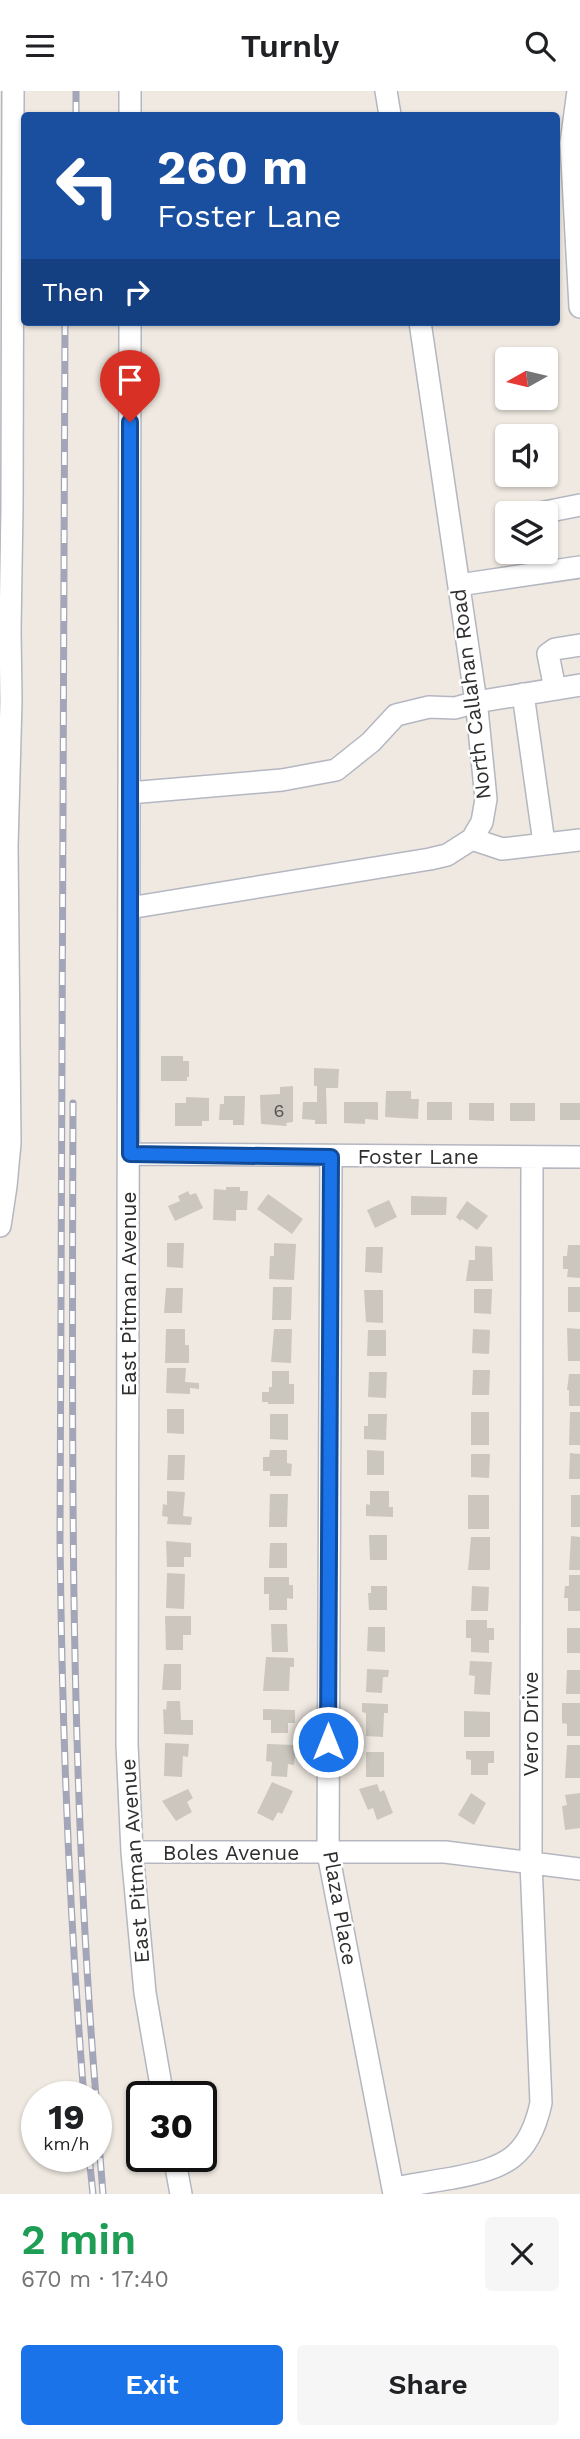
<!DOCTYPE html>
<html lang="en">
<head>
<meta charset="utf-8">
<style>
	:root { --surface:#fff; --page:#f6f6f6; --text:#202124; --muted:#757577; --accent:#1a73e8 }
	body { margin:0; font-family:"Work Sans",sans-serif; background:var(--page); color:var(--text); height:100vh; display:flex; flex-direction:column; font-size:26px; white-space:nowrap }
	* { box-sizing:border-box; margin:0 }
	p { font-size:23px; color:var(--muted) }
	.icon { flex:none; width:38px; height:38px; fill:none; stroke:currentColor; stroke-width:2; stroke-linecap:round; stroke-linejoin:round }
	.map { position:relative; height:2103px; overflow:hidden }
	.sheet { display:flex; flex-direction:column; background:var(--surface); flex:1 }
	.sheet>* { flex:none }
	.banner { position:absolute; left:21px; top:21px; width:539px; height:214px; border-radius:7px; box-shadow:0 2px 5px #0004; background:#1a4fa0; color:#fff; overflow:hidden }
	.needle { width:46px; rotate:262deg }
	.controls { position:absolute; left:495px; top:256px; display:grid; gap:14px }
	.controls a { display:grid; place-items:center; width:63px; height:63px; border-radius:7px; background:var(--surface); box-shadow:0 2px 5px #0004; font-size:35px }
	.speed { position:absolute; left:21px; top:1990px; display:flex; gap:14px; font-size:35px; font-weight:700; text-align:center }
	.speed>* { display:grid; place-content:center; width:91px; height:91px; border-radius:50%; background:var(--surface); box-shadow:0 2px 5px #0004; line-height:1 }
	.speed small { font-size:18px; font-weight:400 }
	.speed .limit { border:4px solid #111; border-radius:10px; background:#fff; color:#111 }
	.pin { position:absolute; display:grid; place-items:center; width:60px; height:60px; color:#fff; margin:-72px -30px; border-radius:50% 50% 50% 0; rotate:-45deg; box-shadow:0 0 7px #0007 }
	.pin .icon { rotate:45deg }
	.me { position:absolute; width:77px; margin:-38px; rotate:0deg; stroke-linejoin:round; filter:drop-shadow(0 0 5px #0008) }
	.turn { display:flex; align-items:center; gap:24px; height:147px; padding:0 21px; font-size:32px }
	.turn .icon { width:91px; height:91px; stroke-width:2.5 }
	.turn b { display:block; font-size:49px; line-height:60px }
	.then { display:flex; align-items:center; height:66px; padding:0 21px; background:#0003; gap:14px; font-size:26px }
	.round { display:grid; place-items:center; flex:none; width:74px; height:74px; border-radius:7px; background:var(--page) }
	.headline { display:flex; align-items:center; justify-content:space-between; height:119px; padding:0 21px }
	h1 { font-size:42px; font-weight:600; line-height:52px; color:#1e9e55 }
	.cta { display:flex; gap:14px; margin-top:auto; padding:14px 21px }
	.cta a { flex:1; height:80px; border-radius:7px; background:var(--accent); color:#fff; font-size:28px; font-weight:600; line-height:80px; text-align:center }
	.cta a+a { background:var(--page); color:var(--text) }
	header { display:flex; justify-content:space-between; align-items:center; height:91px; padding:0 21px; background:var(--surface); font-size:32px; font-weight:600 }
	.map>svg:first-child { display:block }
	.building { fill:#cbc7bf }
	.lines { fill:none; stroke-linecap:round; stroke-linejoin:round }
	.minor-casing { stroke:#b4b7c1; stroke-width:24 }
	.minor { stroke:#fff; stroke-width:21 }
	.rail-casing { stroke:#a3a6b8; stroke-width:7 }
	.rail { stroke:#fff; stroke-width:4.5; stroke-dasharray:13; stroke-linecap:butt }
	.route-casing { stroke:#114b97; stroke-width:18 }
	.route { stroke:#1a73e8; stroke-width:12 }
	.labels { text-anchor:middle; stroke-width:5; stroke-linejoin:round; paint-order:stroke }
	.number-label { font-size:18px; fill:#555452 }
	.street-label { font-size:21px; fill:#2e2e2e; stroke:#fff }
</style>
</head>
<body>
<header><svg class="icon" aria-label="menu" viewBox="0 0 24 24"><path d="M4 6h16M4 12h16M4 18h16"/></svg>Turnly<svg class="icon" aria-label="search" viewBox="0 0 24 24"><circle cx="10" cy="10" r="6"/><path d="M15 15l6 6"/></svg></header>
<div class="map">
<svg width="580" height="2103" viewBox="0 0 580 2103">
	<rect width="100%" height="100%" fill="#efe9e1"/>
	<!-- building -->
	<path class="building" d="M161,965H183V970H189V986H187V990H161Z
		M314,977L339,978L338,997H326L327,1033H315V1029L302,1028L303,1011H317V995H314Z
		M293,995V1031L286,1032L287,1035L261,1033L260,1004L280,1003V996Z
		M386,1000H411V1008H419L418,1028L385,1026Z
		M224,1005H245L244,1034H233V1029H219L220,1013H224Z
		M186,1006L209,1007V1030H202V1035H175V1012H186Z
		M344,1011H378V1029L365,1028V1033L344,1032Z
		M427,1011H452V1029H427Z
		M469,1012H494V1030L469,1029Z
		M510,1012H535V1030H510Z
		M560,1012H580V1029H560Z
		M226,1096H240V1100H248L247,1119H236V1130L213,1129L214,1098L226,1099Z
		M188,1100L190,1104L196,1102L203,1117L175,1130L168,1115L180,1110L178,1105Z
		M268,1103L303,1128L292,1143L257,1118Z
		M411,1105L447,1106L446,1124H411Z
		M389,1109L397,1126L375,1137L367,1119Z
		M467,1110L488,1125L477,1139L462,1128L460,1130L456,1126Z
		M167,1152H184L183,1177L167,1176Z
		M274,1152L296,1153L294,1189L269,1188L270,1165H274Z
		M568,1154H580V1187L567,1186L568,1178H563V1165H567Z
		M475,1155L492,1156L493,1190H466L469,1169H475Z
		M366,1156H383L382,1182L365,1181Z
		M273,1196H292L291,1229H272Z
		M568,1196H580V1221H568Z
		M166,1197H183L182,1222H164Z
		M474,1198H492L491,1223L474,1222Z
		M364,1199H383V1232L366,1231Z
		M567,1237L580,1238V1270H568Z
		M166,1238H185V1254H189V1272H165Z
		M274,1238H292L291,1272L271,1271Z
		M473,1238L490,1239L489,1263L472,1262Z
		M368,1239H386V1265H367Z
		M167,1277H186L185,1291L199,1292V1298L190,1297V1303L166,1302Z
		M473,1279H490L489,1304H472Z
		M272,1280H289V1293H294V1313H268V1311H262V1301H269V1296H272Z
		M369,1281H387L386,1307L368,1306Z
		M569,1283H580V1315H569V1299H567Z
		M167,1318H184V1343L167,1342Z
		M471,1321H489V1354H471Z
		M570,1321H580V1354H569Z
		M270,1323H288V1349L270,1348Z
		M368,1323H387L386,1349L364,1348V1335H368Z
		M270,1359H287V1372L292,1373L291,1385H270V1380H263V1366H269Z
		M367,1359L384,1360V1384H367Z
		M570,1362L580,1363V1388H569Z
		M471,1363H490L489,1387L471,1386Z
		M168,1364H185L184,1389H167Z
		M167,1400L185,1401L183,1425L192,1426L191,1434L167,1433L168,1426L162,1425L163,1413L167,1414Z
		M370,1400H389V1416H393V1426L366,1425V1413L370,1414Z
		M270,1403H288L287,1436H269Z
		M468,1404H489V1438H468Z
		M571,1404H580V1436H571Z
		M369,1444H387V1469H370Z
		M571,1445L580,1446V1479H569Z
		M471,1446H490V1479H468Z
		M166,1450L191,1452V1466H184V1476H167Z
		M270,1452H287V1477H269Z
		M167,1482L185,1483L184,1518L166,1517Z
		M569,1484H580V1520H568V1507H564L565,1495H569Z
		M264,1486H289V1494H293V1508L287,1507V1519H269V1503H264Z
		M371,1495H387V1519H369L368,1502H371Z
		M472,1495L489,1496L488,1520H471Z
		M165,1525H191V1544H183V1559H166Z
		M466,1529H487V1537H494V1549H489V1562L471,1561V1547H466Z
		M271,1533H287L288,1561H272Z
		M368,1536H385V1561L367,1560Z
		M567,1537H580V1562H567Z
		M266,1566L294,1567V1576H290L289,1600H263Z
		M470,1570L492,1571L490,1604L474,1603L475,1585L469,1584Z
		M164,1573H181V1599H162Z
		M367,1578L389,1579L388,1586H383L382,1602L366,1601Z
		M567,1579H580V1603H566Z
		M167,1610H180L181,1629H193V1644L164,1643L163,1618L166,1619Z
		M362,1612L388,1613V1622H384L383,1646L366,1645V1622L362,1621Z
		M562,1612H580V1645H567V1633L562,1632Z
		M263,1618L295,1619V1632H288V1642H271V1629H263Z
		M464,1620L490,1621V1646H464Z
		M165,1652L189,1653L188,1666L183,1665L182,1686L164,1685Z
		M267,1653L296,1654L294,1674L288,1673L287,1686L271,1685L272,1671L266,1670Z
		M567,1654H580V1687H565Z
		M466,1660H494V1672H488V1684H471V1669L466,1668Z
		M366,1661H384V1686H366Z
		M272,1691L293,1700L282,1723L278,1721L273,1730L257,1722Z
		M377,1693L380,1701L384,1699L393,1722L377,1729L373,1717L368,1719L359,1698Z
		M188,1698L193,1707L187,1711L192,1721L176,1730L162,1710Z
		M471,1702L486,1712L474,1734L458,1724Z
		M580,1702V1737L565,1739L562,1715L567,1714L565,1704Z"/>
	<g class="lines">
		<defs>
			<path id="minor" d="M386,0L390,24
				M578,0L571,52L580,216
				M130,24V0
				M130,231L127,1653L132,1761L145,1902L163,2006
				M540,422L580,414
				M538,460L540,482
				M459,494L580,476
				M555,598L548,563L555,558L580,554
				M523,603L544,752
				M129,702L282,689L336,679L371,651L396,624L429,616L455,617L476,611L580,594
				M472,748L502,758L580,749
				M129,817L430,768L447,764L472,748L482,731L486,708L477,618L420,231
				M130,1063L580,1066
				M331,1066L328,1762L394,2103
				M0,1135L6,1095L10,1052L7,756L11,610L10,540L12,416L13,0
				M132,1761H445L580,1778
				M174,2065L181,2103
				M393,2097C413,2094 433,2090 453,2087C505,2077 529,2067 541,2012L531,1772L532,1066"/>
		</defs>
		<!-- minor casing -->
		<use href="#minor" class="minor-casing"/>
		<!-- minor -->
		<use href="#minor" class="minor"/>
		<defs>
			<path id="rail" d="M76,24V0
				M65,231L60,1450C62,1636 69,1821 84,2006
				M73,1012C72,1344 69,1675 96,2006
				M96,2015L103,2103
				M89,2065L93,2103"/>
		</defs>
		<!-- rail casing -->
		<use href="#rail" class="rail-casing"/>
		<!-- rail -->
		<use href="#rail" class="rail"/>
	</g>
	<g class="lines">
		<defs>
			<path id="route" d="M130,331V1063L331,1066L328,1651"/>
		</defs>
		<!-- route casing -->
		<use href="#route" class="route-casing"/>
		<!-- route -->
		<use href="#route" class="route"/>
	</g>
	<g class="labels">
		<!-- number labels -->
		<g class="number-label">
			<text x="279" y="1026">6</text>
		</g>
		<!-- street labels -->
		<g class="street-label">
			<text transform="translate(471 603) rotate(-97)" y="7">North Callahan Road</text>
			<text x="418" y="1073">Foster Lane</text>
			<text transform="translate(129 1203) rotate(-90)" y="7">East Pitman Avenue</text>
			<text transform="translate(531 1633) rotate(-90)" y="7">Vero Drive</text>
			<text x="231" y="1769">Boles Avenue</text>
			<text transform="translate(135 1770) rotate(-94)" y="7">East Pitman Avenue</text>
			<text transform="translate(340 1817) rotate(80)" y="7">Plaza Place</text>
		</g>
	</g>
</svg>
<div class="controls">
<a><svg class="needle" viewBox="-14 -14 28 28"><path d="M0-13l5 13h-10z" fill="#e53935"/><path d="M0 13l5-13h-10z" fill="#757577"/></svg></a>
<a><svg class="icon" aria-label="sound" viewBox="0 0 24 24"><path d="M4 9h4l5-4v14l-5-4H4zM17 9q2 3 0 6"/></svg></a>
<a><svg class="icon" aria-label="layers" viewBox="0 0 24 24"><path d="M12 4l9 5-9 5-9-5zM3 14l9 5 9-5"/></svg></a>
</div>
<div class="speed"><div>19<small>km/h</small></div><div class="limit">30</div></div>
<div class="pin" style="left:130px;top:331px;background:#d93025"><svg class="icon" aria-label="arrive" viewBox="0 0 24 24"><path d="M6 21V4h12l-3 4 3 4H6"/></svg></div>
<svg class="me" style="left:328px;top:1651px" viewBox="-20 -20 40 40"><circle r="17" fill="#1a73e8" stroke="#fff" stroke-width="3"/><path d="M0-11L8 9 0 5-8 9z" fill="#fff"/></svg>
<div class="banner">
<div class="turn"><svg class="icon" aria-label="left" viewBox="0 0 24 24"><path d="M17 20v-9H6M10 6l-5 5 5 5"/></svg><div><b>260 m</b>Foster Lane</div></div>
<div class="then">Then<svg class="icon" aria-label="right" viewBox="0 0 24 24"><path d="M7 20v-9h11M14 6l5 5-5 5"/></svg></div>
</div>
</div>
<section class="sheet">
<div class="headline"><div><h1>2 min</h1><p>670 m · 17:40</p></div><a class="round"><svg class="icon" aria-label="close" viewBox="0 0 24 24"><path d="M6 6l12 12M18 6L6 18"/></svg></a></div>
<div class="cta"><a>Exit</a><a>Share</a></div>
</section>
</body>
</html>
